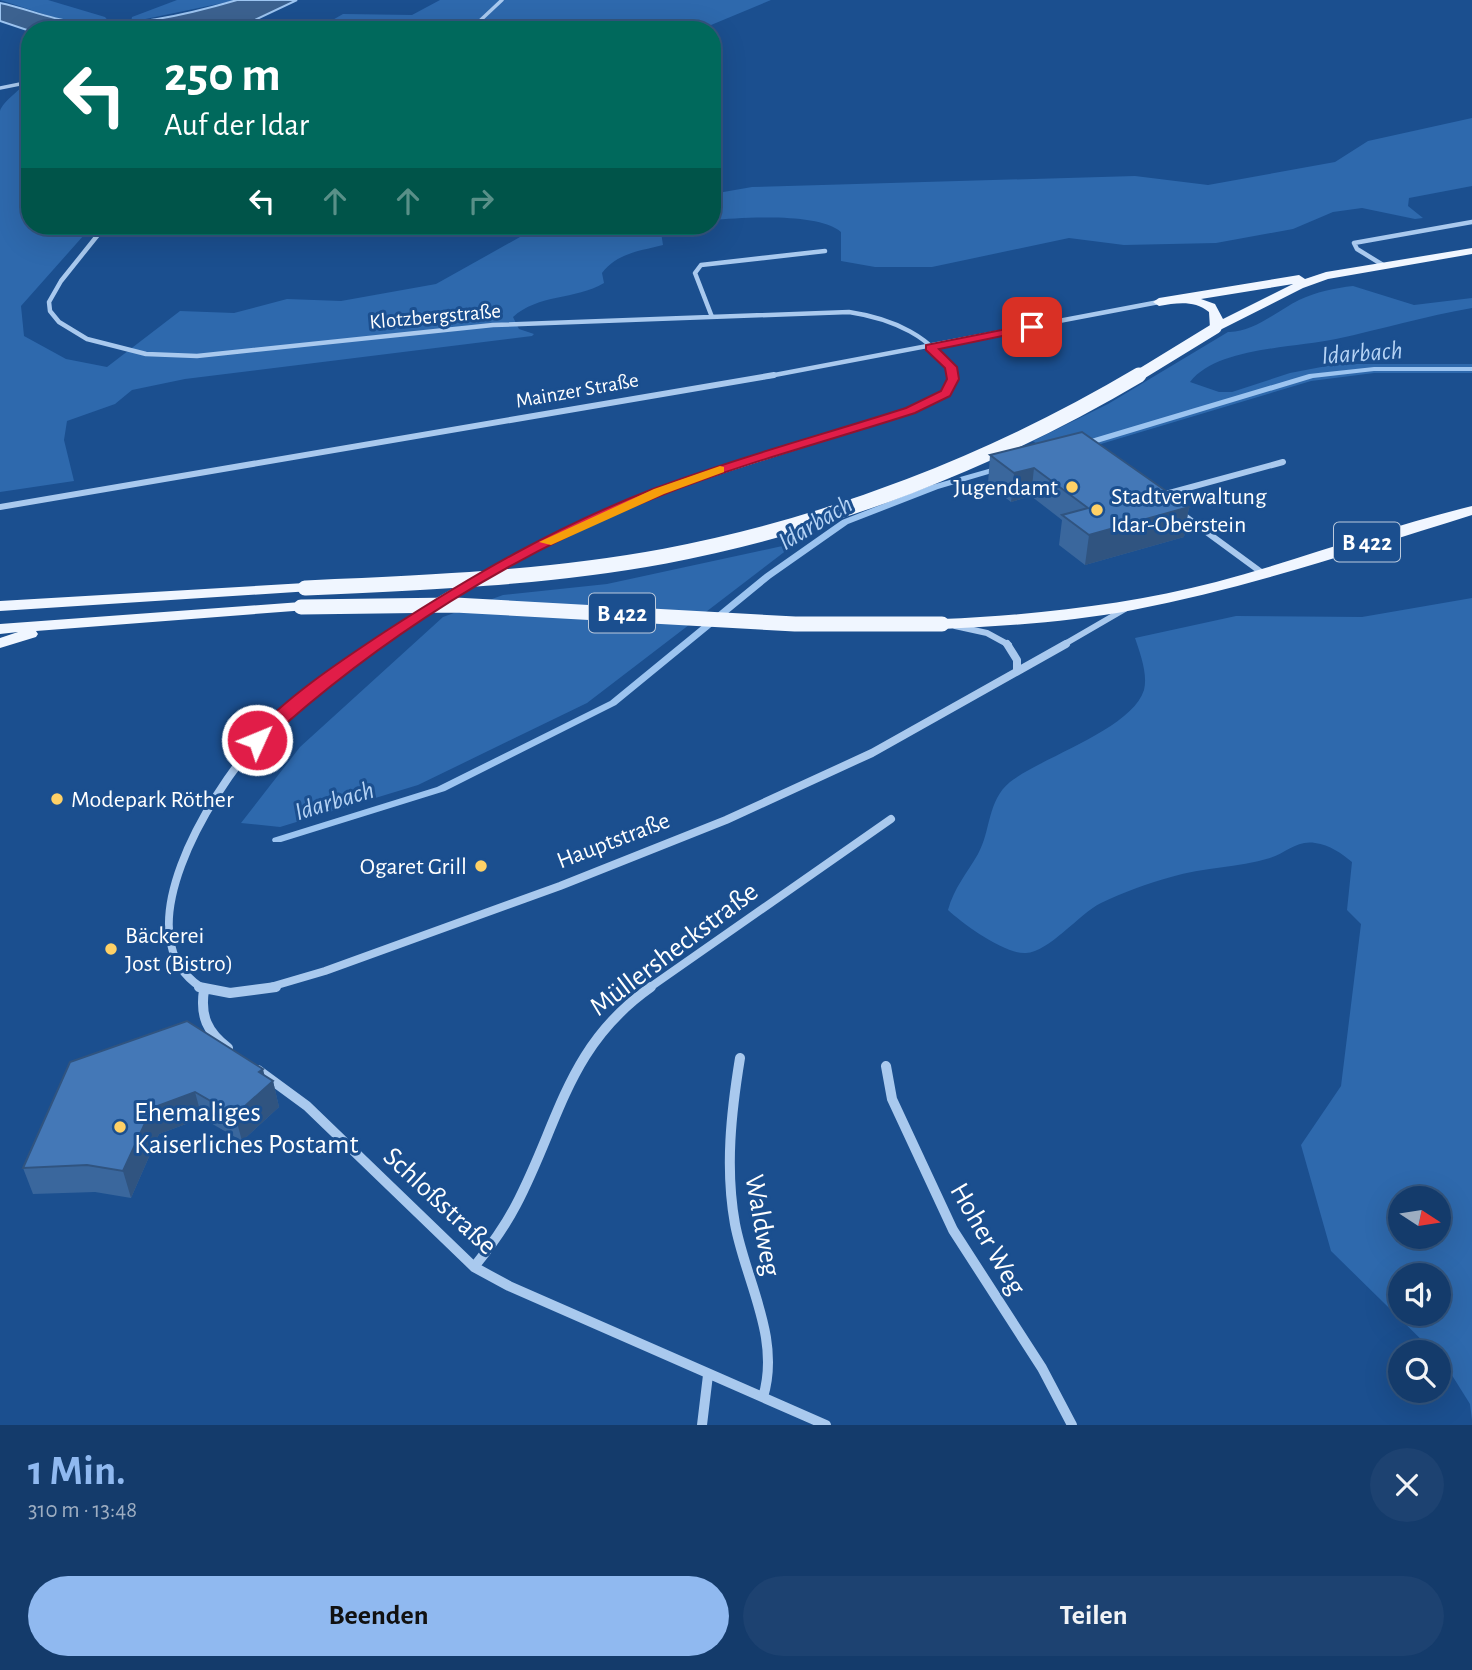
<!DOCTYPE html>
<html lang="de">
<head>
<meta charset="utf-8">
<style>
	:root { --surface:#143b6b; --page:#1d4271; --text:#f1f3f6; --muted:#9dadc1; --line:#33557e; --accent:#90b9f0 }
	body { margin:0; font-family:"Alegreya Sans",sans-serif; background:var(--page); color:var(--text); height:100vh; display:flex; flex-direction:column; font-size:26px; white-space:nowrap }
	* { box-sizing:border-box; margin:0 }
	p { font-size:23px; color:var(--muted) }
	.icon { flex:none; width:38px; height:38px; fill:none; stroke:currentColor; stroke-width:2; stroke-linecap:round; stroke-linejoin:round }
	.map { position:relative; height:1425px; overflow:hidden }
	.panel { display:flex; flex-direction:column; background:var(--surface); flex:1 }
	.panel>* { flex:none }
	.top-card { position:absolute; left:21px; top:21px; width:700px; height:214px; border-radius:28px; box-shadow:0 7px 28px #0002,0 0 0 2px var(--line); background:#00695c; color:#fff; overflow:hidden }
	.needle { width:46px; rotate:102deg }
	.controls { position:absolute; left:1388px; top:1186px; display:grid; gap:14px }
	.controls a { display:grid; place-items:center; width:63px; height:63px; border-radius:50%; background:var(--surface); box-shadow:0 7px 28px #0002,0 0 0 2px var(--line); font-size:35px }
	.pin { position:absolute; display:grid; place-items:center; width:60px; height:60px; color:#fff; margin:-30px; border-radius:14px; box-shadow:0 4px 10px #0006 }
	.me { position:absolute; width:77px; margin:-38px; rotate:46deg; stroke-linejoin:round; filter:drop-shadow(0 0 5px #0008) }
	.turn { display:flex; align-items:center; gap:24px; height:147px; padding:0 28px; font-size:32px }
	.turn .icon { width:91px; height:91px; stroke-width:2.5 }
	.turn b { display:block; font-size:49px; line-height:60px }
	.lanes { display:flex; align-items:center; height:66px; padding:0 28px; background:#0003; justify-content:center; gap:35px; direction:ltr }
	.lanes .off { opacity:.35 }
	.round { display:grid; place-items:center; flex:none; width:74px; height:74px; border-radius:37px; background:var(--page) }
	.summary { display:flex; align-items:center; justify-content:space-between; height:119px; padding:0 28px }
	h1 { font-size:42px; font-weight:600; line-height:52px; color:var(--accent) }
	.cta { display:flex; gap:14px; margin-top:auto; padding:14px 28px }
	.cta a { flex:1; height:80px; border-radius:42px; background:var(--accent); color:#111; font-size:28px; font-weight:600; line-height:80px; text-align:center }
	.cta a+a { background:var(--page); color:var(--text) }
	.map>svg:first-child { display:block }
	.green { fill:#2e69ad; fill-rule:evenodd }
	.water { fill:#3c6290; stroke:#9cc4f0; stroke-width:2 }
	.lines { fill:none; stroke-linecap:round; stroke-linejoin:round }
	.stream { fill:#9cc4f0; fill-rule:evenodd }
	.minor-far4 { stroke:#a9c9ee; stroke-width:3.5 }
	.minor-far3 { stroke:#a9c9ee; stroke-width:4.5 }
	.minor-far2 { stroke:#a9c9ee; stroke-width:6 }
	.minor-far1 { stroke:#a9c9ee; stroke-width:8 }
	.minor { stroke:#a9c9ee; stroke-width:10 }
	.primary { fill:#f0f6ff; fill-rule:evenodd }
	.primary-bridge-far1 { stroke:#f0f6ff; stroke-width:11 }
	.primary-bridge { stroke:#f0f6ff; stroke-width:15 }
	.wall { fill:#3a679d }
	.shaded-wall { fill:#305480 }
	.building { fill:#4478b7; stroke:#305480; stroke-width:2 }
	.route { fill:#e11d48; stroke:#92132f; stroke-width:2 }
	.slow { fill:#f59e0b }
	.poi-dot { fill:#ffd166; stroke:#1b4f8f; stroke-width:2.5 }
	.labels { text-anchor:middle; stroke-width:6; stroke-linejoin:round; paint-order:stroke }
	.far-street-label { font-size:21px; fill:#fff; stroke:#1b4f8f }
	.shield { fill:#1b4f8f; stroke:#bbcadd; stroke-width:2 }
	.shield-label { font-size:23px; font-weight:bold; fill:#fff }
	.poi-label { font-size:24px; fill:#fff; stroke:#1b4f8f; text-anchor:start }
	.street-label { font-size:24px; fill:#fff; stroke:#1b4f8f }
	.water-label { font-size:26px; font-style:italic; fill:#b5d3f5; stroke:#1b4f8f }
	.near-street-label { font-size:28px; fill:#fff; stroke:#1b4f8f }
	.near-poi-label { font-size:28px; fill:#fff; stroke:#1b4f8f; text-anchor:start }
</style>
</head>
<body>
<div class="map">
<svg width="1472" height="1425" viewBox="0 0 1472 1425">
	<rect width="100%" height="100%" fill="#1b4f8f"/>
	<!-- green -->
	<path class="green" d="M0,0H48L105,17L110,23L59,19Z
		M177,0H237L131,22L132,17Z
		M440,0H771L699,30H315L343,14L412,15Z
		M30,78V226H92L21,306L24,336L66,359L107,367L180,311L234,313L287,299L341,301L436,284L520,237L550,226H672L661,232L663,245C640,251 617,253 602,273L604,283C575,300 538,294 513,317L519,329L534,334L532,336L185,379L132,390L115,404L67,421L64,440L74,481L0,492V111C3,101 21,90 30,78Z
		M1472,118V186L1409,198L1408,206L1423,218L1415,219L1362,208L1333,212L1293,229L1216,243L1124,245L1069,238L932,267H875L841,261V232C817,212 744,218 712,220V194L752,187L1135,176L1208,185L1335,162L1368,141Z
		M1353,286L1414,305L1472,298V308C1426,316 1382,329 1336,339C1295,348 1217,347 1190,382L1219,392H1232L1290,373L1337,364H1472V373H1374L1311,381L1054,458L1033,441L1108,404L1228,332C1253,333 1277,311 1299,300C1316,292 1335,288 1353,286Z
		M796,543L587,703L418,785L280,827L241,823L300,747L443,617L503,595L607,584Z
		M1472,598V1420L1470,1404L1438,1353H1435L1331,1251L1301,1145L1341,1086L1361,924L1347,910L1352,862C1341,853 1330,845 1315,843C1297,840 1286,853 1270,858C1238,868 1203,867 1171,877C1148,883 1122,893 1101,903C1079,914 1049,952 1026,953C1006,955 963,924 948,910C954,888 967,873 978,854C991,831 987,801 1010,782C1042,757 1132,729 1144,690C1148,674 1140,653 1135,638L1236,616L1362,617ZM1400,1199H1438V1237H1400ZM1400,1276H1438V1314H1400Z"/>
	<!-- water -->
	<path class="water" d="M237,0H297L234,30L30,31L0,21V3C24,8 48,18 73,22C126,29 186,15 237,0Z"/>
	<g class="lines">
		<!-- stream -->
		<path class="stream" d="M1374,367H1472V371H1374L1313,378L1087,446H1084L1080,444L1081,442L1309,374Z
			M999,466H1002V470L938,489L848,524L771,578L616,705L445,791L281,842H273L272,840L273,838L437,787L610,701L765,574L842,520L932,485Z"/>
		<!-- minor-far4 -->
		<path class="minor-far4" d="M470,30L502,0
			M0,88L30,82"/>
		<!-- minor-far3 -->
		<path class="minor-far3" d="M105,226L61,281L49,302L50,311L59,322L87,339L146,354L197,356L493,325L849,312C889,318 937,336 952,377
			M1383,265L1357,249L1354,243L1472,222
			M712,317L695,273L701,265L825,251
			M764,377L1159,302"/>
		<!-- minor-far2 -->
		<path class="minor-far2" d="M1162,495L1283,462
			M0,507L774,375
			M1182,514L1261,572
			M483,575L585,523L659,491L910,410L945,393L953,379L951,375
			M437,601L466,584
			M955,626L987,633L1009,645
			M371,645L427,608
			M1063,645L1125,609"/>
		<!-- minor-far1 -->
		<path class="minor-far1" d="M1007,644L1017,660V671
			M202,988C120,936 211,794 255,743C289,704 331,673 374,644
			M267,988L325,971L560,886L726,820L872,753L1066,644
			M649,988L891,819"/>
		<!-- minor -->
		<path class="minor" d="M199,987L230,993L276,987
			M204,990C200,1016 207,1032 228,1048
			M740,1058C731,1113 725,1169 735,1224C746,1282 781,1338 763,1397
			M886,1066L892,1099L953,1230L1042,1368L1072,1425
			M258,1070L307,1106L474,1267L509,1286L826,1425
			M474,1267C490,1247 504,1228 516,1205C560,1121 567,1046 651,987
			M702,1425L708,1375"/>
		<!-- primary -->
		<path class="primary" d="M1472,248V254L1328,279L1303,288L1216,332L1210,328L1209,312C1194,300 1177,303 1159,306L1153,302L1159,298L1299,275L1305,279L1326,272ZM1293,284L1223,319L1215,304L1201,299Z
			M1472,506V515C1360,550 1248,588 1133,610C1070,622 1006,626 942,629L934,624L942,619C1035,615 1126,605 1216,582C1302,559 1386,527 1472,506Z
			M305,583L311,585L313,588L311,591L0,611V601Z
			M301,602L307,604L309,607L307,610L36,631L38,634L36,637L0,648V638L18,632L0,634V624Z"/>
		<!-- primary-bridge-far1 -->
		<path class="primary-bridge-far1" d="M1136,377L1216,328"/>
		<!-- primary-bridge -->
		<path class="primary-bridge" d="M305,588C425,583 546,578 665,556C830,525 994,461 1139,375
			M301,607L455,605L795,624H942"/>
	</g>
	<!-- wall -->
	<path class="wall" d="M990,455L1189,507L1184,537L1085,565L1059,545L1062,520L1031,496L1011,502L988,484Z
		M70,1062L264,1075L273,1081L279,1107L242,1141L202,1118L159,1134L131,1198L95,1192L33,1194L23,1168Z"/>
	<!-- shaded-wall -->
	<path class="shaded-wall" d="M1034,468L1031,496L1011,502L1014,473Z
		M1189,507L1184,537L1085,565L1089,535Z
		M263,1069L267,1086L273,1081L279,1107L242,1141L235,1115L259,1072Z
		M195,1092L202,1118L159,1134L131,1198L123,1171L152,1108Z"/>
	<!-- building -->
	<path class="building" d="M1082,432L1189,507L1089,535L1062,515L1088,508L1034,468L1014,473L990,455Z
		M187,1021L263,1069L259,1072L273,1081L235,1115L195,1092L152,1108L123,1171L87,1165L23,1168L70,1062Z"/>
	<!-- route -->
	<path class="route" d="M1032,324L1036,325V329L939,349L957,367L959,379L950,396L915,413C831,440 744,463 662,495C515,552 379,638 263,744H251L249,740C278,702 345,658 386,631C473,575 555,527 653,489C735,458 822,435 906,408L941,391L947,379L945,368L926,350V345Z"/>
	<!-- slow -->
	<path class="slow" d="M720,466L724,467V472L664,494L551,545L539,542L654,489Z"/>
	<!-- markers -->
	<g class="poi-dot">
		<circle cx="1072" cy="487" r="7"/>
		<circle cx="1097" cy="510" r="7"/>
		<circle cx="57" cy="799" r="7"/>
		<circle cx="481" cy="866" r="7"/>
		<circle cx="111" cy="949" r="7"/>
		<circle cx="120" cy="1127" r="7"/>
	</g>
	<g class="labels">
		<!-- far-street labels -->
		<g class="far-street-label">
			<text transform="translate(435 316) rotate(-5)" y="7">Klotzbergstraße</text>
			<text transform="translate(577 390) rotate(-10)" y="7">Mainzer Straße</text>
		</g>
		<!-- shield labels -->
		<g class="shield">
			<rect x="1334" y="522.5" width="66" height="39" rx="5"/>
			<rect x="589" y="593.5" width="66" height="39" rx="5"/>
		</g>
		<g class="shield-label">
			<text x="1367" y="550">B 422</text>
			<text x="622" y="621">B 422</text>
		</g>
		<!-- poi labels -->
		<g class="poi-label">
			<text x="1058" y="495" text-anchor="end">Jugendamt</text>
			<text x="1111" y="504">Stadtverwaltung<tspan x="1111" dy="28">Idar-Oberstein</tspan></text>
			<text x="71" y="807">Modepark Röther</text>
			<text x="467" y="874" text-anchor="end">Ogaret Grill</text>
			<text x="125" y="943">Bäckerei<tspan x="125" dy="28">Jost (Bistro)</tspan></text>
		</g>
		<!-- street labels -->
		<g class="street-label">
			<text transform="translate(613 840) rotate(-21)" y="8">Hauptstraße</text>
		</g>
		<!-- water labels -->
		<g class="water-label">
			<text transform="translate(1362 352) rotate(-4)" y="9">Idarbach</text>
			<text transform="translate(815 522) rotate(-31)" y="9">Idarbach</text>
			<text transform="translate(334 800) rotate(-17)" y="9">Idarbach</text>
		</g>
		<!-- near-street labels -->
		<g class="near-street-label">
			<text transform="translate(673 948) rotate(-37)" y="10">Müllersheckstraße</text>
			<text transform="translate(441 1200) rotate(43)" y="10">Schloßstraße</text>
			<text transform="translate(764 1225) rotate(80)" y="10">Waldweg</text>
			<text transform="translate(989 1238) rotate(60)" y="10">Hoher Weg</text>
		</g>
		<!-- near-poi labels -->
		<g class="near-poi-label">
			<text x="134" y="1121">Ehemaliges<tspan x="134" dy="32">Kaiserliches Postamt</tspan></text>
		</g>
	</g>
</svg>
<div class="controls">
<a><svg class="needle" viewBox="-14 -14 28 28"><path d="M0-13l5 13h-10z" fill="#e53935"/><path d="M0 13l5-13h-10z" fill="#9dadc1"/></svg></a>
<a><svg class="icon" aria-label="sound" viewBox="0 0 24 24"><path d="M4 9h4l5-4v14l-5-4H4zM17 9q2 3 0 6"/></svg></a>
<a><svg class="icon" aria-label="search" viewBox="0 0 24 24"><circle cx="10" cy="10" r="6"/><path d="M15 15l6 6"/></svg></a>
</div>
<div class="pin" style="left:1032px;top:327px;background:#d93025"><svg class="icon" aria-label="arrive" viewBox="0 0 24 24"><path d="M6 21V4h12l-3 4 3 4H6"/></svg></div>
<svg class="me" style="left:257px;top:740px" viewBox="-20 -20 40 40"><circle r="17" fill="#e11d48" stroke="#fff" stroke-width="3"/><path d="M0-11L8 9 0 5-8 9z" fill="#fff"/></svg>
<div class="top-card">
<div class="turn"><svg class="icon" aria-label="left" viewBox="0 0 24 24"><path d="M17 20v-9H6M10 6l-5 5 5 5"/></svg><div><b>250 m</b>Auf der Idar</div></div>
<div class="lanes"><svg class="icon" aria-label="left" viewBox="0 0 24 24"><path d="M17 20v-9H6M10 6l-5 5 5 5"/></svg><svg class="icon off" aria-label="ahead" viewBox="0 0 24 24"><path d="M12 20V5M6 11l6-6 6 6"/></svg><svg class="icon off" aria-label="ahead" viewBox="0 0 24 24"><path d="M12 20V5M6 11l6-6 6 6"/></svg><svg class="icon off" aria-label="right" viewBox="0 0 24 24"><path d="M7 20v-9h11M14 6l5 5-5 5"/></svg></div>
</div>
</div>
<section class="panel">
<div class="summary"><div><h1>1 Min.</h1><p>310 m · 13:48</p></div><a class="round"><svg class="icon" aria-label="close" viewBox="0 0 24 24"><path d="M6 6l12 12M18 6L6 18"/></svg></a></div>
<div class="cta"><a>Beenden</a><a>Teilen</a></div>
</section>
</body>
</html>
